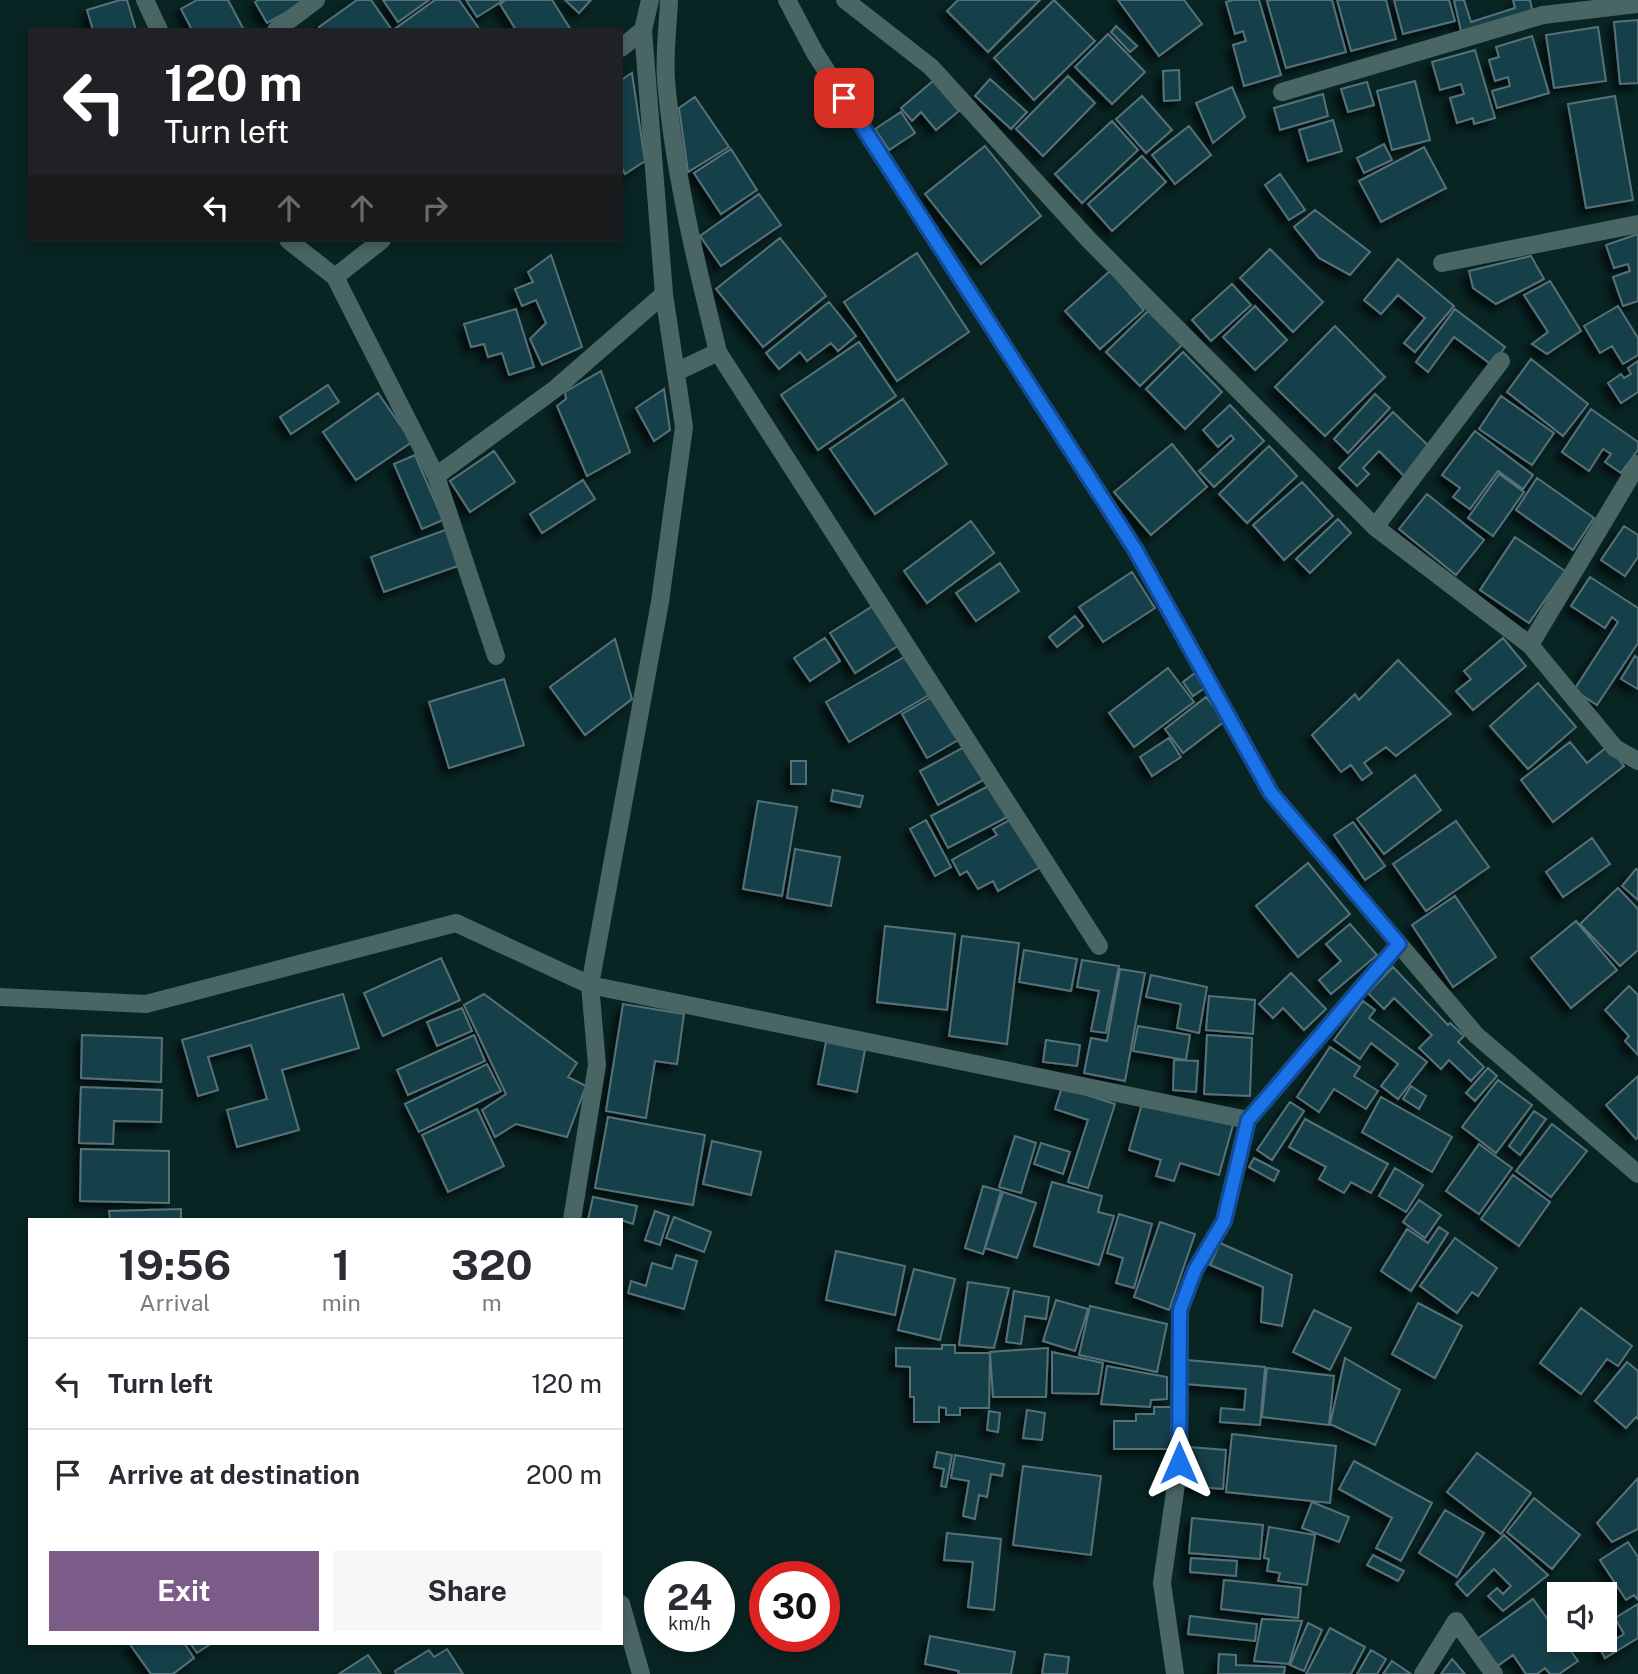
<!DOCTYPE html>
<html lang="en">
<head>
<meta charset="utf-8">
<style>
	:root { --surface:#fff; --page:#f7f7f7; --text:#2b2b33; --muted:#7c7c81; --line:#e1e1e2; --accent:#7b5c89 }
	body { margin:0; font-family:"Public Sans",sans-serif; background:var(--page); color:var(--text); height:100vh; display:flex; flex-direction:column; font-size:26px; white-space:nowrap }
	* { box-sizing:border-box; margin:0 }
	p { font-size:23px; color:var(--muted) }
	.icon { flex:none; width:38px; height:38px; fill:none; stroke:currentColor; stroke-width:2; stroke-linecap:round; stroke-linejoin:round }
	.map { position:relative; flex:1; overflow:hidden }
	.sheet { position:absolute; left:28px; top:1218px; width:595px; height:427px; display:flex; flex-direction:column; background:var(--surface); border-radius:0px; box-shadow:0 4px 10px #0003 }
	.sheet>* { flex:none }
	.guide { position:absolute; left:28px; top:28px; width:595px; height:214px; border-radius:0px; box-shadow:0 4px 10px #0003; background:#202124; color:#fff; overflow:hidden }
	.fabs { position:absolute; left:1547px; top:1582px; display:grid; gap:14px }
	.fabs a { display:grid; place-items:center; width:70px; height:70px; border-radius:0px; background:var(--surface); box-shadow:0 4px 10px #0003; font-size:35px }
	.speed { position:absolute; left:644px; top:1561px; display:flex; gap:14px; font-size:35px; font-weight:700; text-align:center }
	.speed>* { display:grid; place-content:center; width:91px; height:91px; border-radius:50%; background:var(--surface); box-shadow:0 4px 10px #0003; line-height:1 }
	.speed small { font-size:18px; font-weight:400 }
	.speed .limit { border:10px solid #d22; background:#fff; color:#111 }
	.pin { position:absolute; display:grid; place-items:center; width:60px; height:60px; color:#fff; margin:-30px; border-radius:14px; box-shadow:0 4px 10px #0006 }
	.me { position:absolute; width:77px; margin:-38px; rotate:0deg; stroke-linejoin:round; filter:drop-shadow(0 0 5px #0008) }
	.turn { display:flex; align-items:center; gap:24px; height:147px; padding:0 21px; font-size:32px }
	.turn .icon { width:91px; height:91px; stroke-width:2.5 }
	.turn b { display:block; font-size:49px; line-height:60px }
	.lanes { display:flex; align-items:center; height:66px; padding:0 21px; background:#0003; justify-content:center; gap:35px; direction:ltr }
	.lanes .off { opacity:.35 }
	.eta { display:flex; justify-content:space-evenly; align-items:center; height:119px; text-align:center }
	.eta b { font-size:42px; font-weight:700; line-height:49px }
	.button { display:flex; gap:14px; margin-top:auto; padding:14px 21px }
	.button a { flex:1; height:80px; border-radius:0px; background:var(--accent); color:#fff; font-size:28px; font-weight:700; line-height:80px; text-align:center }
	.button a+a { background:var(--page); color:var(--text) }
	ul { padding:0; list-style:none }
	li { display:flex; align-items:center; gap:21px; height:91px; padding:0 21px; border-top:2px solid var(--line) }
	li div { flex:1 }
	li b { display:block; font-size:26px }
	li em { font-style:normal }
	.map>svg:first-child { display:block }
	.building { fill:#173f49; stroke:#567178; stroke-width:2; filter:url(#shadow) }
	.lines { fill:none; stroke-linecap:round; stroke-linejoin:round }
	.minor { stroke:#496564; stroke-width:18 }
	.route-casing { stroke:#114b97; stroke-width:18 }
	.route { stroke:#1a73e8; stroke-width:12 }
</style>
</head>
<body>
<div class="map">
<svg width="1638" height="1674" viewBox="0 0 1638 1674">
	<defs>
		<filter id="shadow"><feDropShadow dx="-6" dy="6" stdDeviation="3.5" flood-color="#0009"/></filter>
	</defs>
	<rect width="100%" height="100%" fill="#082423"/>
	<!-- building -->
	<path class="building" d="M120,0H127L136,30H93L87,10Z
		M197,0H228L244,30H192L181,9Z
		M258,0H308L267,23L255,2Z
		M357,0H371L392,30H321L319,27Z
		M383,0H429L398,22Z
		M435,0H459L480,30H398L396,28Z
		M466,0H504L477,17Z
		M506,0H552L571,30H516L500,4Z
		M565,0H591L579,13Z
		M958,0H1040L988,52L947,11Z
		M1054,0L1095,41L1034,100L994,58Z
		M1118,0H1184L1202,24L1159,56Z
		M1233,0H1259L1281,75L1244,86L1233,45L1246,41L1243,31L1235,34L1226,2Z
		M1271,0H1332L1346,52L1286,68L1267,1Z
		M1337,0H1386L1396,39L1351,51Z
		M1394,0H1449L1455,21L1403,34Z
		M1454,0H1464L1471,22L1515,8L1513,0H1530L1533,14L1461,31Z
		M1638,20V83L1620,84L1614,22Z
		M1116,26L1137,46L1130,52L1111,32Z
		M1598,27L1606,81L1554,88L1546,35Z
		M1108,34L1145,72L1112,104L1075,67Z
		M1532,36L1549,93L1497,108L1492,91L1510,86L1508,77L1495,81L1489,60L1499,57L1496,47Z
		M1475,50L1495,118L1474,124L1473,118L1457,123L1450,98L1464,94L1461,84L1440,90L1432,62Z
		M1179,70L1180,100L1164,101L1163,71Z
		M632,73L645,161L625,174L621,166V80Z
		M1068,76L1095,103L1043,156L1016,129Z
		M990,79L1027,112L1011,129L975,96Z
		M933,81L959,111L936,130L921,112L912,121L901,108Z
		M1415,81L1430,140L1392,150L1377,91Z
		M1367,82L1374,105L1348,112L1341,89Z
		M1232,87L1245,117L1213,143L1196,103Z
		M1323,94L1328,116L1280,130L1274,108Z
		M1142,96L1172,130L1146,153L1116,119Z
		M1615,96L1633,200L1586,208L1568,104Z
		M695,97L729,147L688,172L679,108Z
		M901,112L915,133L889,150L875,129Z
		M1333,120L1342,151L1308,161L1299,130Z
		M1112,121L1138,150L1082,203L1055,174Z
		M1189,126L1211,155L1175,184L1152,155Z
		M1384,144L1392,160L1364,173L1357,158Z
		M985,146L1041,216L981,264L925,194Z
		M1424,147L1446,188L1381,222L1359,181Z
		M731,149L757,190L721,214L694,173Z
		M1142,156L1166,182L1112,231L1088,204Z
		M1280,174L1305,210L1289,220L1265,185Z
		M759,194L781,225L721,266L700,236Z
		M1315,210L1370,252L1350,275L1319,258L1294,227Z
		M1638,234V301L1623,306L1613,277L1630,271L1628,264L1614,268L1606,245Z
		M780,238L826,296L763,347L716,289Z
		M1270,249L1323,302L1293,332L1240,278Z
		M917,253L969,332L897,381L844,302Z
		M551,255L582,347L542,365L530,339L546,323L536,300L522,306L515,289L533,282L528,272Z
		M1531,256L1544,279L1496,304L1473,288L1469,271Z
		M1398,259L1454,306L1415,352L1404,343L1425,318L1398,295L1381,314L1364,300Z
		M1110,271L1144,310L1100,349L1065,311Z
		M1550,281L1581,331L1547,354L1532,344L1548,332L1524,295Z
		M1232,284L1251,305L1211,341L1192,320Z
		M829,302L856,336L838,351L831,343L807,361L800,352L779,369L766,353Z
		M1255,306L1287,340L1255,370L1223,337Z
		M1618,306L1638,338V355L1623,364L1612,346L1600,353L1584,326Z
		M516,309L534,367L509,375L502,353L488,357L484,344L471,347L464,324Z
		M1455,309L1505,347L1492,365L1454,337L1428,372L1416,362Z
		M1148,311L1182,345L1140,386L1106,352Z
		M1335,326L1385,377L1325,436L1275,387Z
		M859,342L896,396L818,450L781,395Z
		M1183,352L1222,392L1185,429L1146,389Z
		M1531,359L1588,404L1563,436L1507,392Z
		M1638,361V392L1621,403L1608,383L1621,374L1624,378L1631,374L1628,368Z
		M601,371L630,452L587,476L557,406L566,399L565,392Z
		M328,385L339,402L291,434L280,417Z
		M664,389L670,430L654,441L636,408Z
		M378,393L412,442L356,480L323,432Z
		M1375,394L1390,408L1348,453L1334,439Z
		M1501,396L1554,433L1532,465L1479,429Z
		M903,399L947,464L875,514L830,449Z
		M1230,405L1264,441L1214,487L1199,471L1234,439L1231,435L1218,447L1203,430Z
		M1591,409L1638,442V450L1621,473L1605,462L1611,454L1603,449L1589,471L1562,452Z
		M1393,412L1431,448L1404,476L1379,451L1363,468L1369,474L1357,486L1339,468Z
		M1475,431L1533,475L1523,489L1498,471L1470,509L1453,497L1460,488L1442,475Z
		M1172,444L1207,487L1151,535L1114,492Z
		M1269,446L1297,476L1247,523L1219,494Z
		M494,451L515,482L470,512L450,481Z
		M415,455L443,520L422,529L394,464Z
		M1499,474L1524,492L1493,536L1468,518Z
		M1537,478L1594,518L1573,550L1516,510Z
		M583,480L595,499L542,533L530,514Z
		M1302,482L1333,516L1284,560L1253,525Z
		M1427,494L1484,540L1456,575L1399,529Z
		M1338,519L1351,533L1310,573L1296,559Z
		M971,521L994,553L927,603L904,571Z
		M1624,526L1638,535V557L1625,576L1601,560Z
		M448,529L461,565L384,592L371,557Z
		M1515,537L1565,571L1529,623L1480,590Z
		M1000,563L1019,591L976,621L956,593Z
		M1132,572L1155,608L1103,642L1079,607Z
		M1590,577L1638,608V643L1597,705L1574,690L1618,622L1612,617L1605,628L1571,606Z
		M876,604L901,644L855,673L830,633Z
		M1075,616L1083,626L1057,647L1049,637Z
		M825,638L840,661L810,681L794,658Z
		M1503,638L1526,666L1473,710L1456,691L1471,679L1464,671Z
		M615,639L632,699L585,735L550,687Z
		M906,656L929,695L849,742L826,702Z
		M1635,656L1638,658V689L1621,679Z
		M1398,660L1451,714L1396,756L1386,747L1364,763L1372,773L1362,780L1351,765L1341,772L1312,735L1355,694L1359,700Z
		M1168,668L1194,702L1134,747L1109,713Z
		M1195,673L1206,687L1193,696L1183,682Z
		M504,679L524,745L449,768L429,702Z
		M1538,683L1576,727L1528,769L1490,726Z
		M935,695L960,739L927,758L902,714Z
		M1206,697L1225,721L1183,753L1165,729Z
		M1169,738L1181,757L1152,776L1140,757Z
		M1570,742L1587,763L1608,746L1624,766L1553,822L1521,780Z
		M966,746L985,779L938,805L920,771Z
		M791,761H806V784H791Z
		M1415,775L1441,810L1384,854L1357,819Z
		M994,783L1011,815L948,848L931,816Z
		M833,790L863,796L860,807L831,801Z
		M758,801L797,807L782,896L743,889Z
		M1015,817L1042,866L998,891L993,881L978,889L967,871L960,875L952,860L997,835L993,829Z
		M926,820L951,867L935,876L910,829Z
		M1456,821L1489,867L1426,911L1393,864Z
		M1353,822L1385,866L1365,880L1334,835Z
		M1592,838L1610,864L1563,897L1546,872Z
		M795,849L840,857L831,906L787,898Z
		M1308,863L1350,914L1298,957L1256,906Z
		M1636,869L1638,870V900L1622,886Z
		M1618,888L1638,909V950L1620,966L1580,924Z
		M1455,896L1496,957L1453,987L1412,925Z
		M1576,921L1617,970L1571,1008L1531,958Z
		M1350,924L1377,955L1331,994L1319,980L1341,961L1326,944Z
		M885,926L955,934L947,1010L877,1002Z
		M962,936L1019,943L1007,1044L949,1036Z
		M1024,950L1077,959L1071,991L1019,982Z
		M441,958L460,1000L383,1036L364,993Z
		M1082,960L1119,966L1106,1033L1091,1031L1099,991L1077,987Z
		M1393,967L1448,1025L1450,1023L1464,1036L1458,1042L1484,1067L1471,1081L1449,1060L1441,1069L1419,1048L1432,1035L1394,998L1384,1009L1368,993Z
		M1120,969L1145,973L1125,1081L1084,1073L1091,1038L1107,1041Z
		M1291,973L1326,1009L1304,1030L1283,1008L1273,1018L1259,1004Z
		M1151,975L1207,987L1199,1033L1177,1028L1181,1004L1146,997Z
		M1629,986L1638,995V1055L1625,1041L1629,1036L1605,1010Z
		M343,994L359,1048L282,1070L299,1130L237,1147L227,1110L267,1099L251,1045L208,1057L218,1090L198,1096L182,1040Z
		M484,994L577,1063L568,1077L586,1086L567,1137L516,1124L495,1137L482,1110L506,1094L464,1005Z
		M1209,996L1255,1000L1253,1034L1206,1030Z
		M1363,1001L1375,1010L1369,1018L1427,1062L1398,1099L1381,1086L1398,1064L1371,1043L1360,1059L1334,1040Z
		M623,1004L684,1014L677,1064L655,1061L646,1118L606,1111Z
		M462,1008L472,1031L437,1046L427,1022Z
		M1138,1026L1190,1035L1186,1060L1133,1051Z
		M82,1035L162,1038L161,1082L81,1078Z
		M474,1035L485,1061L408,1095L397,1070Z
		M1207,1035L1252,1038L1250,1096L1204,1094Z
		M1046,1040L1080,1045L1077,1066L1043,1062Z
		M826,1042L865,1050L857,1092L818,1084Z
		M1330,1047L1360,1067L1354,1076L1378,1091L1366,1109L1334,1089L1319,1112L1297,1097Z
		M1174,1060L1198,1061L1196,1092L1173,1090Z
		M487,1064L501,1091L419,1132L405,1104Z
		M1488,1068L1497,1076L1475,1101L1466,1093Z
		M1638,1076V1137L1636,1139L1606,1105Z
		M1498,1080L1532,1105L1496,1153L1462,1127Z
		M1411,1086L1426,1096L1419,1109L1403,1099Z
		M81,1087L162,1090L161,1122L114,1121L113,1144L79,1143Z
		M1062,1087L1115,1104L1088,1188L1068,1182L1088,1120L1055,1109Z
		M1381,1097L1452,1137L1432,1172L1362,1132Z
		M1290,1102L1304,1111L1272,1160L1257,1150Z
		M1142,1104L1233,1125L1219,1175L1180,1163L1174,1181L1156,1176L1161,1160L1129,1150Z
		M477,1109L504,1166L448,1192L422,1135Z
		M1534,1111L1546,1119L1520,1155L1509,1146Z
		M608,1117L705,1135L693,1205L595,1188Z
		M1305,1119L1388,1164L1371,1193L1351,1182L1344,1193L1319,1179L1326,1167L1289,1147Z
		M1552,1124L1587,1151L1551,1197L1516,1171Z
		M1015,1136L1036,1143L1021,1193L999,1187Z
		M712,1141L761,1152L751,1195L703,1184Z
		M1041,1143L1070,1152L1063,1174L1034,1164Z
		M1479,1144L1512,1168L1479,1214L1446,1191Z
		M81,1149L169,1151V1203L80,1201Z
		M1254,1158L1279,1171L1274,1181L1249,1167Z
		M1395,1168L1423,1185L1406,1212L1379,1196Z
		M1513,1175L1550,1202L1519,1246L1481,1219Z
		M1052,1182L1102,1196L1098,1212L1114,1216L1099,1265L1034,1246Z
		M983,1186L1001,1191L983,1254L965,1248Z
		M1003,1192L1036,1203L1017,1258L985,1248Z
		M593,1197L637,1206L633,1224L621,1220H588Z
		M1419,1200L1441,1215L1425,1238L1403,1222Z
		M181,1209V1220H110L109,1211Z
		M655,1211L669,1216L660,1245L645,1240Z
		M1119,1214L1152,1224L1134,1288L1116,1283L1123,1258L1107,1253Z
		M674,1217L711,1232L704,1252L666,1238Z
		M1160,1222L1195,1234L1169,1310L1134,1297Z
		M1439,1227L1448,1233L1411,1291L1381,1271L1407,1229L1428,1243Z
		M1455,1238L1497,1268L1478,1296L1472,1292L1457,1313L1420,1286Z
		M1220,1243L1292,1275L1282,1326L1261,1322L1263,1287L1210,1265Z
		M836,1251L905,1266L895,1315L826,1300Z
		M676,1255L697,1261L684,1309L628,1293L631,1281L646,1286L652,1263L672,1269Z
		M914,1269L955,1279L940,1340L898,1330Z
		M968,1282L1009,1288L994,1348L959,1345Z
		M1014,1291L1049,1297L1046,1319L1025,1316L1021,1344L1006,1342Z
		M1056,1300L1088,1309L1075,1351L1043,1341Z
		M1418,1303L1462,1326L1435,1378L1392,1354Z
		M1090,1306L1167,1324L1157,1372L1079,1355Z
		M1581,1308L1632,1346L1618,1366L1607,1359L1581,1394L1540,1363Z
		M1314,1310L1351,1328L1330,1370L1293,1352Z
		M942,1345H955V1353H990L989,1408H960V1415H946V1408L939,1407V1422H914V1397H910V1367L896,1366V1348L942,1349Z
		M1048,1348L1046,1397H993L990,1352Z
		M1052,1352L1103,1363L1098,1394L1052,1393Z
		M1345,1358L1400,1390L1375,1445L1330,1424Z
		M1187,1360L1265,1367L1260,1425L1220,1422L1221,1408L1244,1410L1246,1389L1185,1384Z
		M1627,1362L1638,1371V1419L1636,1417L1626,1428L1595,1401Z
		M1107,1366L1167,1377V1399L1151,1400L1150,1407L1101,1404Z
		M1267,1368L1334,1376L1329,1425L1262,1417Z
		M1154,1407H1171V1449H1114V1421H1136V1414H1154Z
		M1027,1410L1045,1413L1042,1440L1023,1438Z
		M989,1411L1000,1413L998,1432L987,1430Z
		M1232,1434L1336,1446L1330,1503L1226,1492Z
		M1189,1447L1226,1450L1223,1489L1186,1486Z
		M937,1452L952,1455L946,1487L941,1486L944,1469L934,1467Z
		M1477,1453L1531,1493L1501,1534L1447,1492Z
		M955,1455L1004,1464L1002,1476L991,1474L987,1497L979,1495L975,1519L963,1516L969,1481L951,1478Z
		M1354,1461L1432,1503L1401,1561L1376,1548L1392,1518L1339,1489Z
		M1023,1466L1101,1476L1091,1555L1013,1545Z
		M1638,1478V1529L1612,1542L1597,1523Z
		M1534,1498L1580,1535L1552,1569L1507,1532Z
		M1312,1502L1349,1517L1339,1542L1302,1528Z
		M1445,1510L1484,1533L1457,1577L1419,1553Z
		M1192,1518L1263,1525L1260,1559L1189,1553Z
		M1269,1527L1315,1535L1307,1585L1278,1581L1280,1573L1267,1571L1269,1559L1264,1558Z
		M947,1533L1001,1539L994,1610L968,1607L973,1562L944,1560Z
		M1504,1535L1548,1575L1503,1611L1488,1596L1497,1588L1503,1594L1511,1586L1494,1569L1467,1596L1456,1584Z
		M1628,1542L1638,1557V1600L1634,1595L1626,1600L1600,1560Z
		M1373,1555L1404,1571L1398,1581L1367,1565Z
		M1191,1558L1237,1561L1236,1576L1190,1572Z
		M1224,1580L1301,1588L1298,1618L1221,1609Z
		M1533,1599L1559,1635V1640H1563L1578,1661L1559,1674H1550L1545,1668L1537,1674H1526L1513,1655L1496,1667L1476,1640Z
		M1638,1604V1638L1605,1658L1600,1649L1624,1634L1615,1618Z
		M1190,1616L1257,1624L1255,1641L1188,1634Z
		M1262,1619L1302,1621L1289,1664L1254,1661Z
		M1308,1623L1322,1630L1304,1671L1290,1665Z
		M1330,1628L1365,1647L1351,1674H1306Z
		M930,1636L1015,1652L1011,1674H958L959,1671L925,1664Z
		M129,1643H184L194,1658L173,1674H151Z
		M190,1643H212L197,1653Z
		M447,1649L463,1674H396L395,1671L429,1650L434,1657Z
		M1371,1650L1386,1659L1377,1674H1357Z
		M1045,1654L1069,1657L1067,1674H1042Z
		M1219,1654L1236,1655V1665L1285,1667L1284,1674H1218Z
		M368,1655L381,1674H339Z
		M1452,1659L1465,1674H1441Z
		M1392,1661L1411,1674H1383Z"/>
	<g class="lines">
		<!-- minor -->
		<path class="minor" d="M145,0L159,30
			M669,0C668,26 664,54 666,80C674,172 696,263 718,352L1099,946
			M787,0L815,53L1135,549L1271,793L1476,1035L1638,1174
			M845,0L931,67L1089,240L1375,527L1530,645L1615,748L1638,761
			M276,30L316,0
			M621,48L643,30
			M1282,92L1543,15L1638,4
			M288,240L335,277L436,476L496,656
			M1442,263L1638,224
			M335,277L382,240
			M676,372L718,352
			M436,476L555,389L664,294
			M1375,527L1501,361
			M1530,645L1638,464
			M0,997L146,1004L456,923L590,985L1248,1120
			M572,1220L597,1065L590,985L660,602L684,427L664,294L643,30L650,0
			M621,1604L641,1674
			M1175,1674L1162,1583L1179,1463L1180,1310L1195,1270L1224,1221L1248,1120L1399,944
			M1423,1674L1456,1621L1494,1674"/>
	</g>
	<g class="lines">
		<defs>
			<path id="route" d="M844,98L1135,549L1271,793L1399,944L1248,1120L1224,1221L1195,1270L1180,1310L1179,1463"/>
		</defs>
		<!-- route casing -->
		<use href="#route" class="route-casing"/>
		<!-- route -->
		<use href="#route" class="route"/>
	</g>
</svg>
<div class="fabs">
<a><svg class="icon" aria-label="sound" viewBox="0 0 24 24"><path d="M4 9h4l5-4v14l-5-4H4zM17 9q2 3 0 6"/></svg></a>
</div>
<div class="speed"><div>24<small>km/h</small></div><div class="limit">30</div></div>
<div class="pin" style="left:844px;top:98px;background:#d93025"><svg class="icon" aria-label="arrive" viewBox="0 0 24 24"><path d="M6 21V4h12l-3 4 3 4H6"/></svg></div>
<svg class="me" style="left:1179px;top:1463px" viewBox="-20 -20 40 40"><path d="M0-17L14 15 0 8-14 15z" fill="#1a73e8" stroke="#fff" stroke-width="4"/></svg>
<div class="guide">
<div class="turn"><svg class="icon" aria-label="left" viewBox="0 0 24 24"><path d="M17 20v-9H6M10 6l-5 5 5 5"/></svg><div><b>120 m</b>Turn left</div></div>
<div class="lanes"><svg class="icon" aria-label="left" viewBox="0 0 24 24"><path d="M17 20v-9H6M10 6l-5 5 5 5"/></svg><svg class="icon off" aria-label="ahead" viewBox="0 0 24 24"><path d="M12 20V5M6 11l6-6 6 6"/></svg><svg class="icon off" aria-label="ahead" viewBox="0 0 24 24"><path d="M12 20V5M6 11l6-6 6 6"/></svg><svg class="icon off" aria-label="right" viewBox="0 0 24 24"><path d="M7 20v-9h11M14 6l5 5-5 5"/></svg></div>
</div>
<section class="sheet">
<div class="eta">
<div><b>19:56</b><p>Arrival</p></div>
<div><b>1</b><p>min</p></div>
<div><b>320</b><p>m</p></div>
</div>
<ul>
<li><svg class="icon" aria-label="left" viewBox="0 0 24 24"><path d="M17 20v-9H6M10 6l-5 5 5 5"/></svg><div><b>Turn left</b></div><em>120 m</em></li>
<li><svg class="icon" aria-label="arrive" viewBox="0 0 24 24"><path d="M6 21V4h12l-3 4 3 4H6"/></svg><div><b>Arrive at destination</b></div><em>200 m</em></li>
</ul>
<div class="button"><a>Exit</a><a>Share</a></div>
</section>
</div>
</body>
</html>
